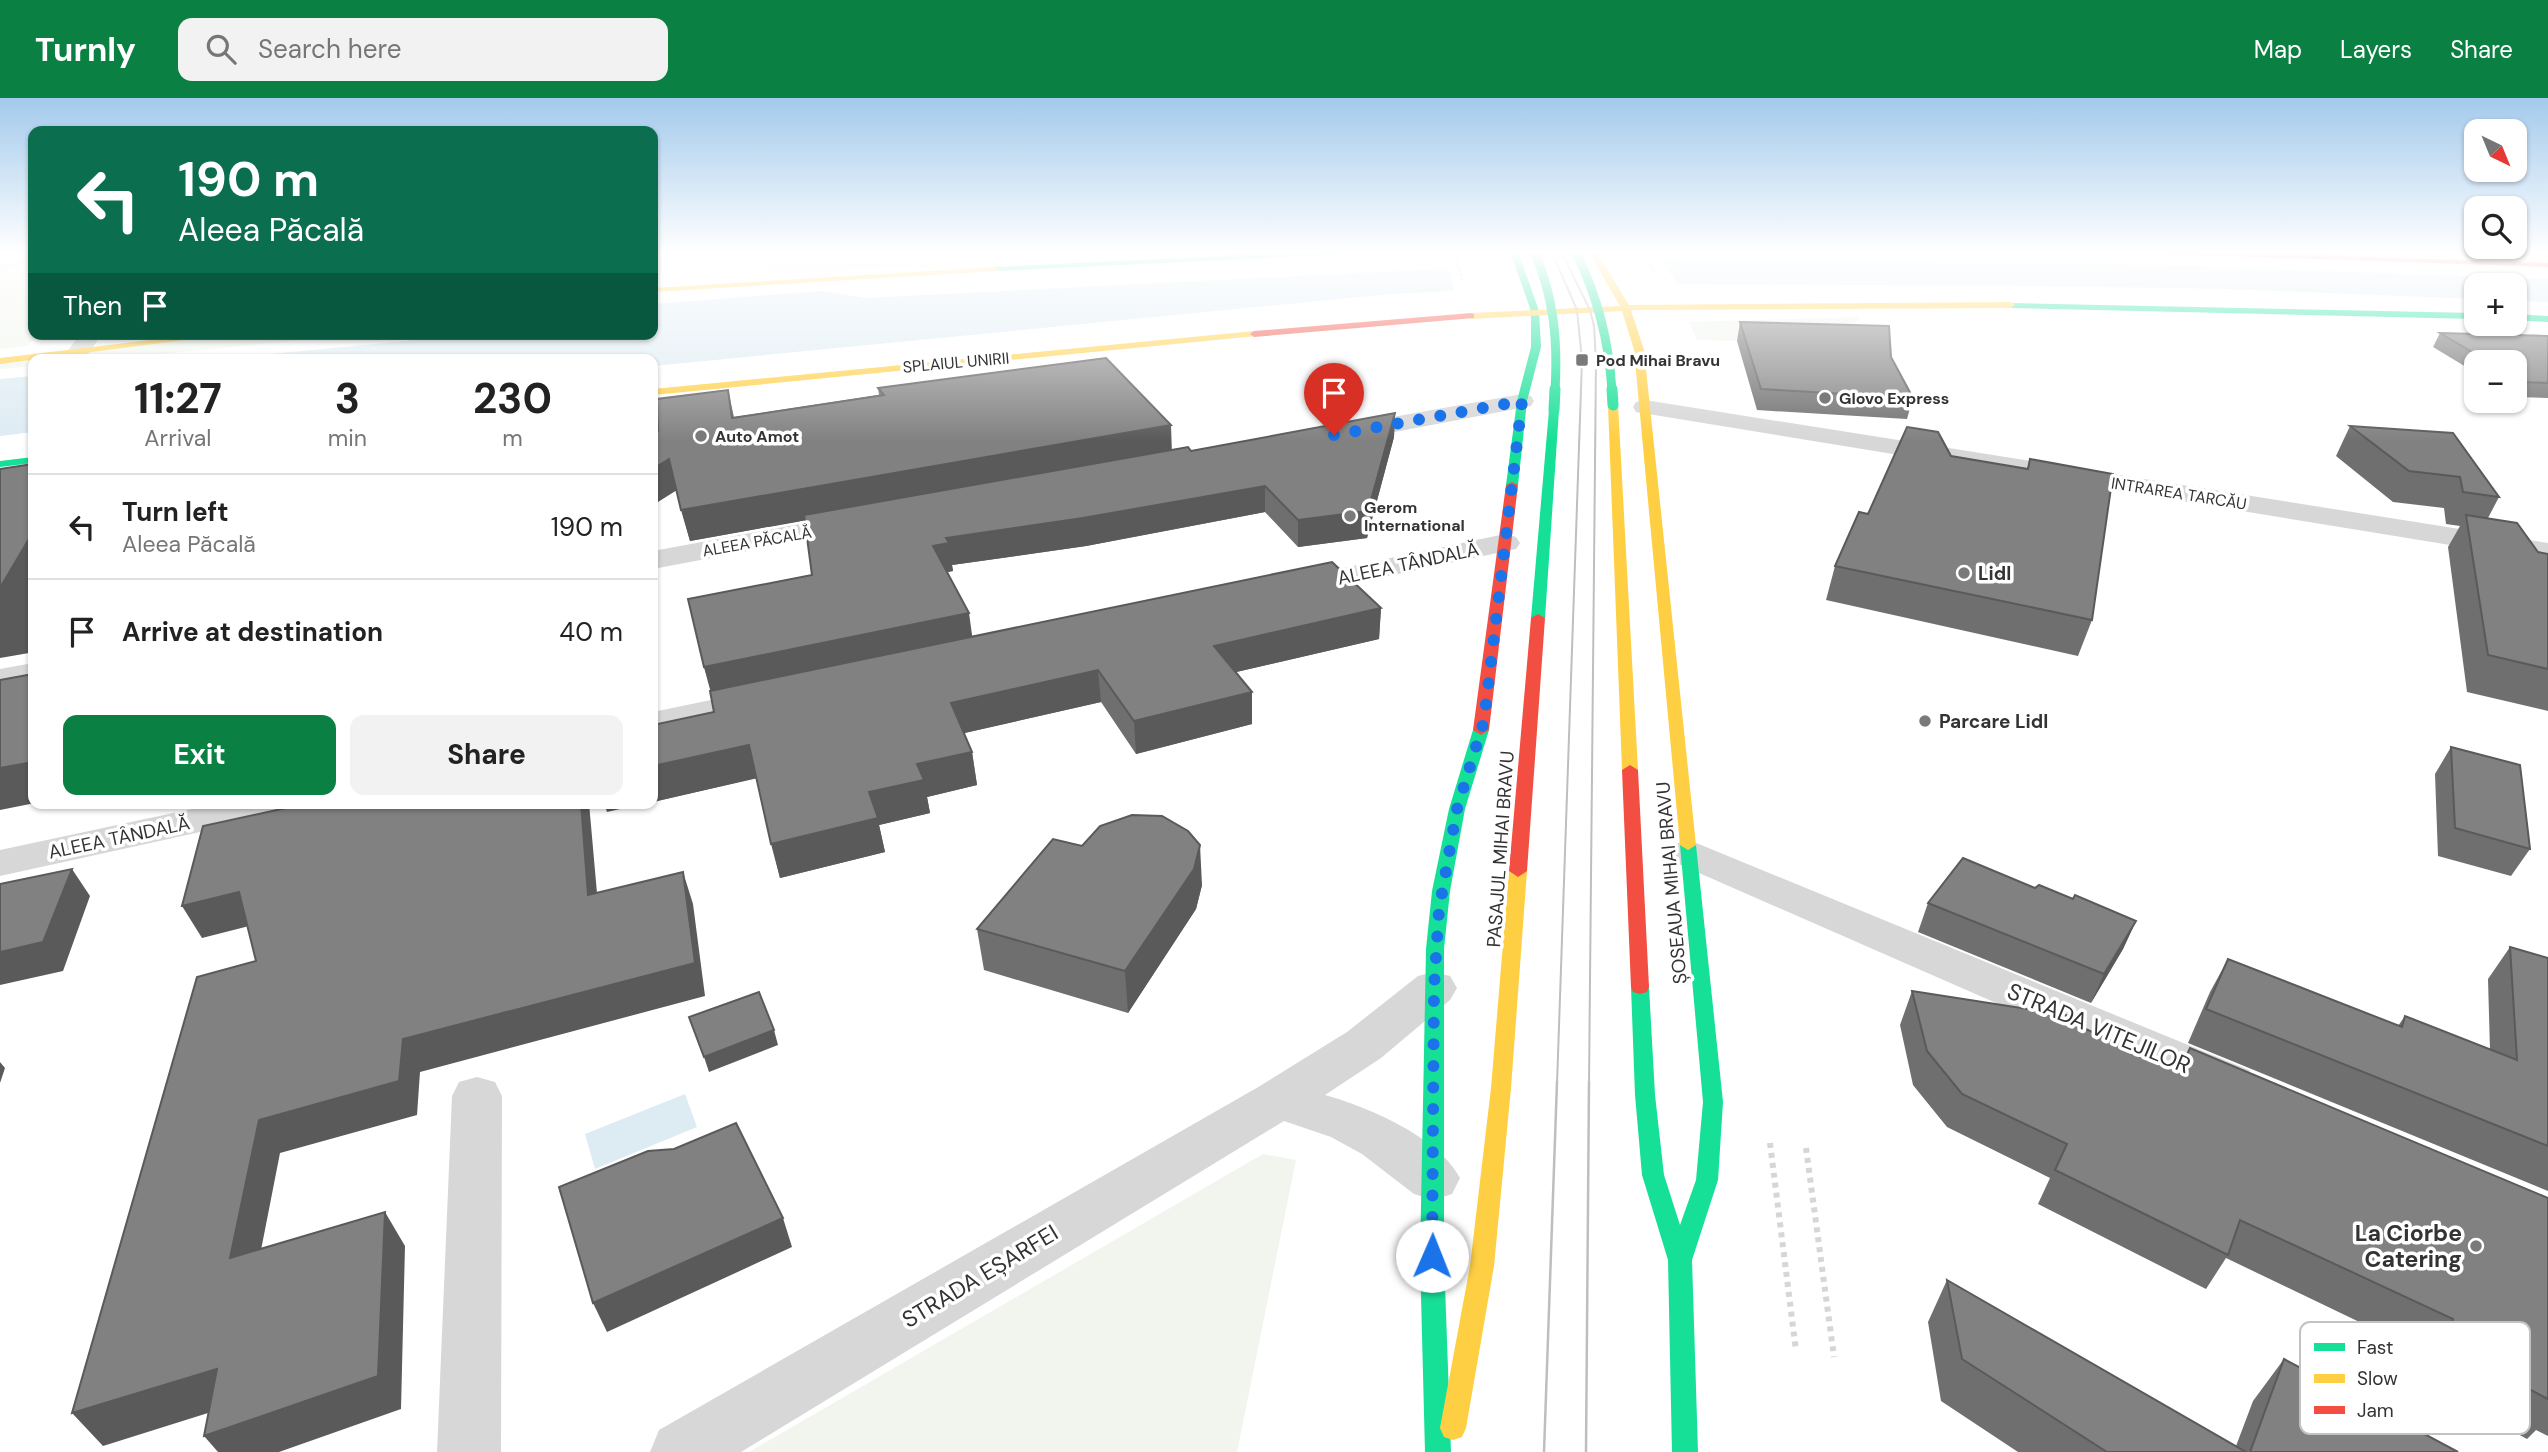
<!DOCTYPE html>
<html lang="en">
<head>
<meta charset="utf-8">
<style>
	:root { --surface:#fff; --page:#f2f2f2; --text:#222; --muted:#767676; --line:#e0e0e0; --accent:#0b8043 }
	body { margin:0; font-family:"DM Sans",sans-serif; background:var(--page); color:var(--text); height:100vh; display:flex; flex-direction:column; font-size:26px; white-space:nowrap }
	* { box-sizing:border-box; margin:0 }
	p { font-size:23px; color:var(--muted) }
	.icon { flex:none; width:38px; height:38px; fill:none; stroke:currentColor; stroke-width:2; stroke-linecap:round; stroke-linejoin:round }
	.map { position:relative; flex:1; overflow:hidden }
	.sheet { position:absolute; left:28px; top:256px; width:630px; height:455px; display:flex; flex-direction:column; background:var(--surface); border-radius:14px; box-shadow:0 2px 5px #0004 }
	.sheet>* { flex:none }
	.banner { position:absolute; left:28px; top:28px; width:630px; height:214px; border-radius:14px; box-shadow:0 2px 5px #0004; background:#0b6e4f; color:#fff; overflow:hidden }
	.needle { width:46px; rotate:137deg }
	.fabs { position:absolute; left:2464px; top:21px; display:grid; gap:14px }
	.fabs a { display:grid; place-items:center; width:63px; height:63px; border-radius:14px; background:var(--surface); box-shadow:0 2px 5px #0004; font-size:35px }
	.pin { position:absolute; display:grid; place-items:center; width:60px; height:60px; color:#fff; margin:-72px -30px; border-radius:50% 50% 50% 0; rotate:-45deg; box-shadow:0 0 7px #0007 }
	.pin .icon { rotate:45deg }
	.me { position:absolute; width:77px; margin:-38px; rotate:1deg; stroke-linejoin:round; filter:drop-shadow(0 0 5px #0008) }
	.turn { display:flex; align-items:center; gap:24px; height:147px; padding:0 35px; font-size:32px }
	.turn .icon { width:91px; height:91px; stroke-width:2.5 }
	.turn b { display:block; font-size:49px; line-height:60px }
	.then { display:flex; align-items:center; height:66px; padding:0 35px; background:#0003; gap:14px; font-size:26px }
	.eta { display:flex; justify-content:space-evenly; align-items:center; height:119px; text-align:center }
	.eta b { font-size:42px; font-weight:700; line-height:49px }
	.primary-button { display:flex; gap:14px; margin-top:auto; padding:14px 35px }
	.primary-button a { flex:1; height:80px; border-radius:14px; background:var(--accent); color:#fff; font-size:28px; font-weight:700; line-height:80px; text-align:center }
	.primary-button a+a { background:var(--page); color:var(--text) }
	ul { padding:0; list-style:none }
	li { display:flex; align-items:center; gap:21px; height:105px; padding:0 35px; border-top:2px solid var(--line) }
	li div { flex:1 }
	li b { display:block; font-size:26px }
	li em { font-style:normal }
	header { display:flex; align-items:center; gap:42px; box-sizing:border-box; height:98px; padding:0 35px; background:var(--accent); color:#fff }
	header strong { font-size:33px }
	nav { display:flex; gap:38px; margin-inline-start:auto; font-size:24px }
	.search { width:490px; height:63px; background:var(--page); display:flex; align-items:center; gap:18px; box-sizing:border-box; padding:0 24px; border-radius:14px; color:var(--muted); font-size:26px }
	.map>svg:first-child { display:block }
	.green { fill:#f1f5ed }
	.water { fill:#ddebf3 }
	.pier { fill:#fff }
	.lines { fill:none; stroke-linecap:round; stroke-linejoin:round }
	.path-far1 { stroke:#d6d6d6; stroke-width:2.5; stroke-dasharray:2 2; stroke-linecap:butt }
	.path { stroke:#d6d6d6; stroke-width:6; stroke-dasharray:5 5; stroke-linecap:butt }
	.lane { fill:#d7d7d7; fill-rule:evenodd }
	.street { fill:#d7d7d7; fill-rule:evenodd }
	.fast { fill:#16e098; fill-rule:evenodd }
	.slow { fill:#ffcf43; fill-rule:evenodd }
	.jam { fill:#f24e42; fill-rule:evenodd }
	.tram-far1 { stroke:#bebebe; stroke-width:2 }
	.tram { stroke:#bebebe; stroke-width:2.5 }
	.fast-bridge-far1 { stroke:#16e098; stroke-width:9 }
	.fast-bridge { stroke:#16e098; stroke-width:11 }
	.wall { fill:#6f6f6f }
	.shaded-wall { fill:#5a5a5a }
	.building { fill:#818181; stroke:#5a5a5a; stroke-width:2 }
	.route { stroke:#1a73e8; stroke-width:12; stroke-dasharray:0 21.6 }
	.poi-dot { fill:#7a7a7a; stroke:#fff; stroke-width:2.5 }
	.labels { text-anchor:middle; stroke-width:7; stroke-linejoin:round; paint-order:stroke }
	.far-poi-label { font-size:16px; font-weight:bold; fill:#333; stroke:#fff; text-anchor:start }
	.far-street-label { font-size:16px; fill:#333; stroke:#fff }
	.street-label { font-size:19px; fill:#333; stroke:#fff }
	.poi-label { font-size:19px; font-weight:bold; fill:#333; stroke:#fff; text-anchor:start }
	.near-street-label { font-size:23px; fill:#333; stroke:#fff }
	.near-poi-label { font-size:23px; font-weight:bold; fill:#333; stroke:#fff; text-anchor:end }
	.key { fill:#fff; stroke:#c2c2c2; stroke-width:2 }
	.key-label { font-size:19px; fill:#333 }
</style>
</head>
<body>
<header>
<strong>Turnly</strong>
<div class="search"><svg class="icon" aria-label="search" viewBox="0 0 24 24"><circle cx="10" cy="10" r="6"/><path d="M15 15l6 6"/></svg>Search here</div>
<nav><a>Map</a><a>Layers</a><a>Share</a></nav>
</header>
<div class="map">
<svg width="2548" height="1354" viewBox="0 0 2548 1354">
	<rect width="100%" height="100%" fill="#fff"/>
	<!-- green -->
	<path class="green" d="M0,153H33V236H39L27,248L0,251Z
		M767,153H987L1001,159L1002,164L769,176Z
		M1860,219L1840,246L1697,242L1689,224Z
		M226,236H363L109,261H33V268L0,271V263Z
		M1263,1056L1296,1062L1237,1354H749Z"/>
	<!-- water -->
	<path class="water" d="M1630,161L2161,167L2548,181V204L2515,203V187H2476V201L2229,191L2048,188L1658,186L1492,191L1391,196L653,268V261H217L427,241L443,236H653V206L821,193L866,200Z
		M33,278V334L0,338V281Z
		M685,996L697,1029L595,1071L585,1036Z"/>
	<!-- pier -->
	<path class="pier" d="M1657,158L1681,190L1455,196L1448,165Z"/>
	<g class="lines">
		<!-- path-far1 -->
		<path class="path-far1" d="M1454,153L1462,183
			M1645,158L1656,175
			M0,172L33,160"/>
		<!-- path -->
		<path class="path" d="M1770,1045L1796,1253
			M1806,1050L1834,1259"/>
		<!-- lane -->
		<path class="lane" d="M1682,258L1700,259L1709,265L1700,271L1675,268L1673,264L1675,260Z"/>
		<!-- street -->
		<path class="street" d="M80,236H102L86,259H70L67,254Z
			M1522,296L1531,298L1534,303L1531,308L1342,344L1333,341L1329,336L1333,331L1342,328Z
			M1645,302L2548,445V463L1636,314L1633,309L1636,304Z
			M859,415L869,418L874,424L869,430L653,471V453Z
			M1505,436L1516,439L1520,445L1516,451L1295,498L1284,496L1279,489L1284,482L1295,480Z
			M33,565V585L0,591V571Z
			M764,591L777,594L782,602L777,610L653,636V614Z
			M220,705H298L292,713L278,717L0,778V752Z
			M1689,742L2249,972L2256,986L2249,1000L2231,1005L2213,1000L1674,764L1668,755L1674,746Z
			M1434,874L1450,878L1457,890L1450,902L1381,960L1325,997C1368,1009 1439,1039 1460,1080L1452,1096L1433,1102L1414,1096L1362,1056L1331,1039L1284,1023L741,1354H650L659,1332L1260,988L1347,934L1418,878Z
			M477,979L495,984L502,998L501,1354H437L452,998L459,984Z"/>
		<!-- fast -->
		<path class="fast" d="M1320,153H1372L1368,155L995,173L991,171L995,169Z
			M1510,153H1518L1539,213L1541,249L1527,303L1518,387L1512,390L1506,387L1517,303L1531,249V213Z
			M2008,205L2476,215V221L2011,210L2007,207Z
			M2515,216L2548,218V224L2515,222Z
			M1554,309L1559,312L1545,520L1538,524L1531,520L1549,312Z
			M33,359V365L0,369V363Z
			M1481,627L1489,632L1465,711L1450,793L1444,851V1159L1451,1354H1425L1420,1159L1426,851L1432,793L1449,711L1473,632Z
			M1688,742L1696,747L1723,1004L1718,1082L1692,1162L1698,1354H1672L1668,1162L1642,1077L1635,997L1631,889L1633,884L1640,882L1647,884L1649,889L1655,997L1664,1077L1680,1127L1696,1082L1703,1004L1680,747Z"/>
		<!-- slow -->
		<path class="slow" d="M1588,153H1596L1629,207L2011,204L2015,207L2011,210L1631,212L1644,252L1696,747L1688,752L1680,747L1634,252L1622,213L1471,221L1467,218L1471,215L1620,208Z
			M995,169L998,173L653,194V190Z
			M1254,233L1258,236L1257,238L653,297V291Z
			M201,236H230L0,266V260Z
			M1613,304L1618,307L1638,672L1630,677L1622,672L1608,307Z
			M1518,767L1527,773L1511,990L1494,1168L1466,1330L1462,1339L1453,1342L1444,1339L1440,1330L1470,1168L1491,990L1509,773Z"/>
		<!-- jam -->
		<path class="jam" d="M2132,153H2205L2548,165V169L2136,155Z
			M1471,215L1474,216V220L1254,239L1250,236L1254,233Z
			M1512,384L1518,387L1489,632L1481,637L1473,632L1506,387Z
			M1538,516L1545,520L1527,773L1518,779L1509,773L1531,520Z
			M1630,667L1638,672L1649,889L1647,894L1640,896L1633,894L1631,889L1622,672Z"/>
		<!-- tram-far1 -->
		<path class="tram-far1" d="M1561,153L1590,212L1594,228L1596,263L1589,986
			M1554,159L1577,212L1582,262L1557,986"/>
		<!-- tram -->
		<path class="tram" d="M1544,1354L1557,984
			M1586,1354L1589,984"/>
		<!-- fast-bridge-far1 -->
		<path class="fast-bridge-far1" d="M1534,153C1554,199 1558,243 1555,293
			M1575,153C1598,198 1609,243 1612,293"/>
		<!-- fast-bridge -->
		<path class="fast-bridge" d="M1612,291L1613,307
			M1554,312L1555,291"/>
	</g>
	<!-- wall -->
	<path class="wall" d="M1740,224L1913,300L1907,321L1757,312L1737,243Z
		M2440,235L2548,238V300L2515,299V264H2476V275L2433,249Z
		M878,290L1172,352L1191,353L1395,315L1394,339L1367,440L1298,449L1265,414L1086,448L952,467L953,473L947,474L972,538L1381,510L1379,541L1236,574L1252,594V626L1136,656L1101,604L964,635L972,654L977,687L927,699L930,715L879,727L885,754L780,780L756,680L653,704V627L714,614L711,592L704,569L812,477L805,422L690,443L676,392L653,407V334L658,333L728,292L734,319L879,297Z
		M2350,328L2453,335L2499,399L2488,420L2538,454L2548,456V613L2467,594L2448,449L2460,428L2446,426L2444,410L2393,404L2336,358Z
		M1951,358L2027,371L2030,361L2092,522L2078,558L1826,502L1835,468L1868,416Z
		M2451,649L2530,751L2511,778L2438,758L2435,676Z
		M1202,787L1196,811L1128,915L984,872L977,831Z
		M2035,790L2073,801L2136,823L2123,851L2091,905L1918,834L1928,805Z
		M2510,849L2548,860V1093L2188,945L2210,894L2228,861L2398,928L2405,918L2490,952L2488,881Z
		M1912,893L2078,919L2074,926L2178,971L2190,950L2548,1100V1338L2536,1332L2527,1341L2416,1281L2424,1255L2226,1160L2206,1191L2038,1106L2050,1080L1947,1029L1913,987L1900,927Z
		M1947,1182L2236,1348L2253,1303L2284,1261L2458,1354H2018L1941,1303L1928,1224Z"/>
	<!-- shaded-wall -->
	<path class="shaded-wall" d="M1395,315L1394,339L1367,440L1298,449V422Z
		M1171,327L1172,357L690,443L681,412Z
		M669,361L677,392L653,407V371Z
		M1265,388V414L1086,448L952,467L953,473L938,476L933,448L946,440Z
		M33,434V546L29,555L0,560V490Z
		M1381,510L1379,541L1215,579L1214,548Z
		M969,515L973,544L712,599L704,569Z
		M1098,572L1101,604L956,637L951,605Z
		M1252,594V626L1136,656L1134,623Z
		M749,647L758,680L653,704V668Z
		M972,654L977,687L927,699L930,715L879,727L885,754L780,780L771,746L869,694L917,666Z
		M33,664V705H35L0,712V670Z
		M581,705H589L600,829L588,797Z
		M604,705H646L607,714Z
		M1200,747L1202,787L1196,811L1128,915L1125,873Z
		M72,771L90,798L63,873L0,887V854Z
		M683,774L693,806L705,898L420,974L417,1017L280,1055L253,1193L230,1160L259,1022L403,941Z
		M239,794L257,826L202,840L182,808Z
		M2136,823L2123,851L2091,905L2104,876Z
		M774,932L778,947L709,974L704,959Z
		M0,964L5,970L0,985Z
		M385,1114L405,1148L401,1311L279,1354H218L204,1338Z
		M783,1120L792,1149L607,1234L593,1205Z
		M217,1271L243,1304L103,1348L72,1315Z"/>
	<!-- building -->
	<path class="building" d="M1740,224L1889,228L1891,259L1913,300L1761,291Z
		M2440,235L2548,238V285L2523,284L2515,280V264H2489Z
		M1106,260L1171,327L681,412L669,361L653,371V334L658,333L657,301L728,292L732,320L884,297L878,290Z
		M1395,315L1368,413L1298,422L1265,388L1083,420L946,440L949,445L933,448L969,515L704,569L688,501L812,477L804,417L1188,349L1191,353Z
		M2350,328L2453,335L2499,399L2463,394L2460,379L2409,373Z
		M1907,329L1938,334L1951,358L2028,371L2030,361L2113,376L2092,522L1835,468L1859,414L1868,416Z
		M33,366V434L0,490V371Z
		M2466,417L2517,425L2538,454L2548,456V571L2488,557Z
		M1332,464L1381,510L1214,548L1252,594L1134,623L1098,572L951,605L972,654L917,666L924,682L869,694L878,720L771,746L749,647L653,668V627L714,614L710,593Z
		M33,576V664L0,670V582Z
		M2451,649L2520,667L2530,751L2455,730Z
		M309,705H581L588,797L683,774L695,865L403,941L399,983L259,1022L230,1160L385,1114L378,1278L204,1338L217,1271L72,1315L197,879L256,863L239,794L182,808L203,728Z
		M1132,717L1162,718L1188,733L1200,747L1194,771L1125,873L977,831L1053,741L1082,748L1100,728Z
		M1963,760L2035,790L2039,787L2073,801L2075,797L2136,823L2104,876L1928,805Z
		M72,771L43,844L0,854V786Z
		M2510,849L2548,860V1048L2206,911L2228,861L2402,929L2405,918L2517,962Z
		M1912,893L2078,919L2074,926L2180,972L2190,950L2548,1100V1301L2445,1247L2453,1221L2240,1122L2228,1157L2055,1072L2067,1046L1962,996L1927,953Z
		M759,894L774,932L704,959L689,919Z
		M736,1025L783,1120L593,1205L559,1089L648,1053L674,1051Z
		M1947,1182L2246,1354H2107L1962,1261Z
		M2284,1261L2458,1354H2250Z"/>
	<!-- sky -->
	<linearGradient id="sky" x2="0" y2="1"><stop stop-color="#a3caec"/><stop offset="0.45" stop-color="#fff"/><stop offset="1" stop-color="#fff" stop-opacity="0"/></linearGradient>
	<rect width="2548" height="343" fill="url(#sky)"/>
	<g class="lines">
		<!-- route -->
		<path class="route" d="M1334,337L1522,303L1484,623L1457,711L1439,812L1434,890L1432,1158"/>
	</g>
	<!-- markers -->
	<g class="poi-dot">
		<rect x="1575" y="255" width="14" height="14" rx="3.5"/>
		<circle cx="1825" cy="300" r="7"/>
		<circle cx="701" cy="338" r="7"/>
		<circle cx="1350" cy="418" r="7"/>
		<circle cx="1964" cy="475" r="7"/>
		<circle cx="1925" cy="623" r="7"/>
		<circle cx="2476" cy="1148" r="7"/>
	</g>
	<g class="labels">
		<!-- far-poi labels -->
		<g class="far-poi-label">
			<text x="1596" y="268">Pod Mihai Bravu</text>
			<text x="1839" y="306">Glovo Express</text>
			<text x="715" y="344">Auto Amot</text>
			<text x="1364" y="415">Gerom<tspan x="1364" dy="18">International</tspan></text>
		</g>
		<!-- far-street labels -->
		<g class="far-street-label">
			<text transform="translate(956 264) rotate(-5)" y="6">SPLAIUL UNIRII</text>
			<text transform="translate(2179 395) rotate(9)" y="6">INTRAREA TARCĂU</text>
			<text transform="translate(757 443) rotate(-10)" y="6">ALEEA PĂCALĂ</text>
		</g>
		<!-- street labels -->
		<g class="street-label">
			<text transform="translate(1408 465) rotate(-12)" y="7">ALEEA TÂNDALĂ</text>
			<text transform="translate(119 739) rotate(-12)" y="7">ALEEA TÂNDALĂ</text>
			<text transform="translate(1500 751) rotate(-86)" y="7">PASAJUL MIHAI BRAVU</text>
			<text transform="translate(1671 785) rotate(-95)" y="7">ȘOSEAUA MIHAI BRAVU</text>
		</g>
		<!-- poi labels -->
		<g class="poi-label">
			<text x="1978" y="482">Lidl</text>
			<text x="1939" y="630">Parcare Lidl</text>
		</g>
		<!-- near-street labels -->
		<g class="near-street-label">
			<text transform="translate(2099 930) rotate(23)" y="8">STRADA VITEJILOR</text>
			<text transform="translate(980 1178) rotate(-31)" y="8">STRADA EȘARFEI</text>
		</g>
		<!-- near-poi labels -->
		<g class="near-poi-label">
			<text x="2462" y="1143">La Ciorbe<tspan x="2462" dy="26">Catering</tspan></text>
		</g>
	</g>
	<!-- legend -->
	<rect x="2300" y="1224" width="230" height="112" rx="10" class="key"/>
	<rect x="2314" y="1245" width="31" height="8" fill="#16e098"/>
	<rect x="2314" y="1276" width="31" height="9" fill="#ffcf43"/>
	<rect x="2314" y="1308" width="31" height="8" fill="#f24e42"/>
	<g class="key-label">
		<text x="2357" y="1256">Fast</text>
		<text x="2357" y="1287">Slow</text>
		<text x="2357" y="1319">Jam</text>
	</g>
</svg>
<div class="fabs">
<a><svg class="needle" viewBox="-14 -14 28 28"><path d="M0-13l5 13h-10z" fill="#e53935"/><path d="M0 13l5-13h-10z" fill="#767676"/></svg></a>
<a><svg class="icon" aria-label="search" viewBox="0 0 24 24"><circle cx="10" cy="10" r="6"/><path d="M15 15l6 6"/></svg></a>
<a>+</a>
<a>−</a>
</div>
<div class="pin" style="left:1334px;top:337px;background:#d93025"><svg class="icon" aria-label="arrive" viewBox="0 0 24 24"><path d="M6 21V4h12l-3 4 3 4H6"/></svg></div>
<svg class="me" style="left:1432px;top:1158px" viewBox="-20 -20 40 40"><circle r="19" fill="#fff"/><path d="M0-13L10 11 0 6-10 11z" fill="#1a73e8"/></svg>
<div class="banner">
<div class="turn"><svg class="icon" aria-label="left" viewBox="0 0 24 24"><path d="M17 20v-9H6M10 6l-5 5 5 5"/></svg><div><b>190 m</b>Aleea Păcală</div></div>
<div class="then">Then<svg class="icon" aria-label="arrive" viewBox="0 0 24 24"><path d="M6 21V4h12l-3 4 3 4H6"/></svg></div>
</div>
<section class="sheet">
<div class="eta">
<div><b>11:27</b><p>Arrival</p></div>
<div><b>3</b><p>min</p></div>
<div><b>230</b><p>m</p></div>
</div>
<ul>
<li><svg class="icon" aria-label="left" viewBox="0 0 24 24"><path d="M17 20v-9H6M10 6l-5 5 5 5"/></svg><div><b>Turn left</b><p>Aleea Păcală</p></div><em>190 m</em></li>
<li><svg class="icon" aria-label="arrive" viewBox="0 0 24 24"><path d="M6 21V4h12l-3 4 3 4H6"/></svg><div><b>Arrive at destination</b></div><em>40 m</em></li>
</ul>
<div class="primary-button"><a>Exit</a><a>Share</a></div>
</section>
</div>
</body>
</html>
